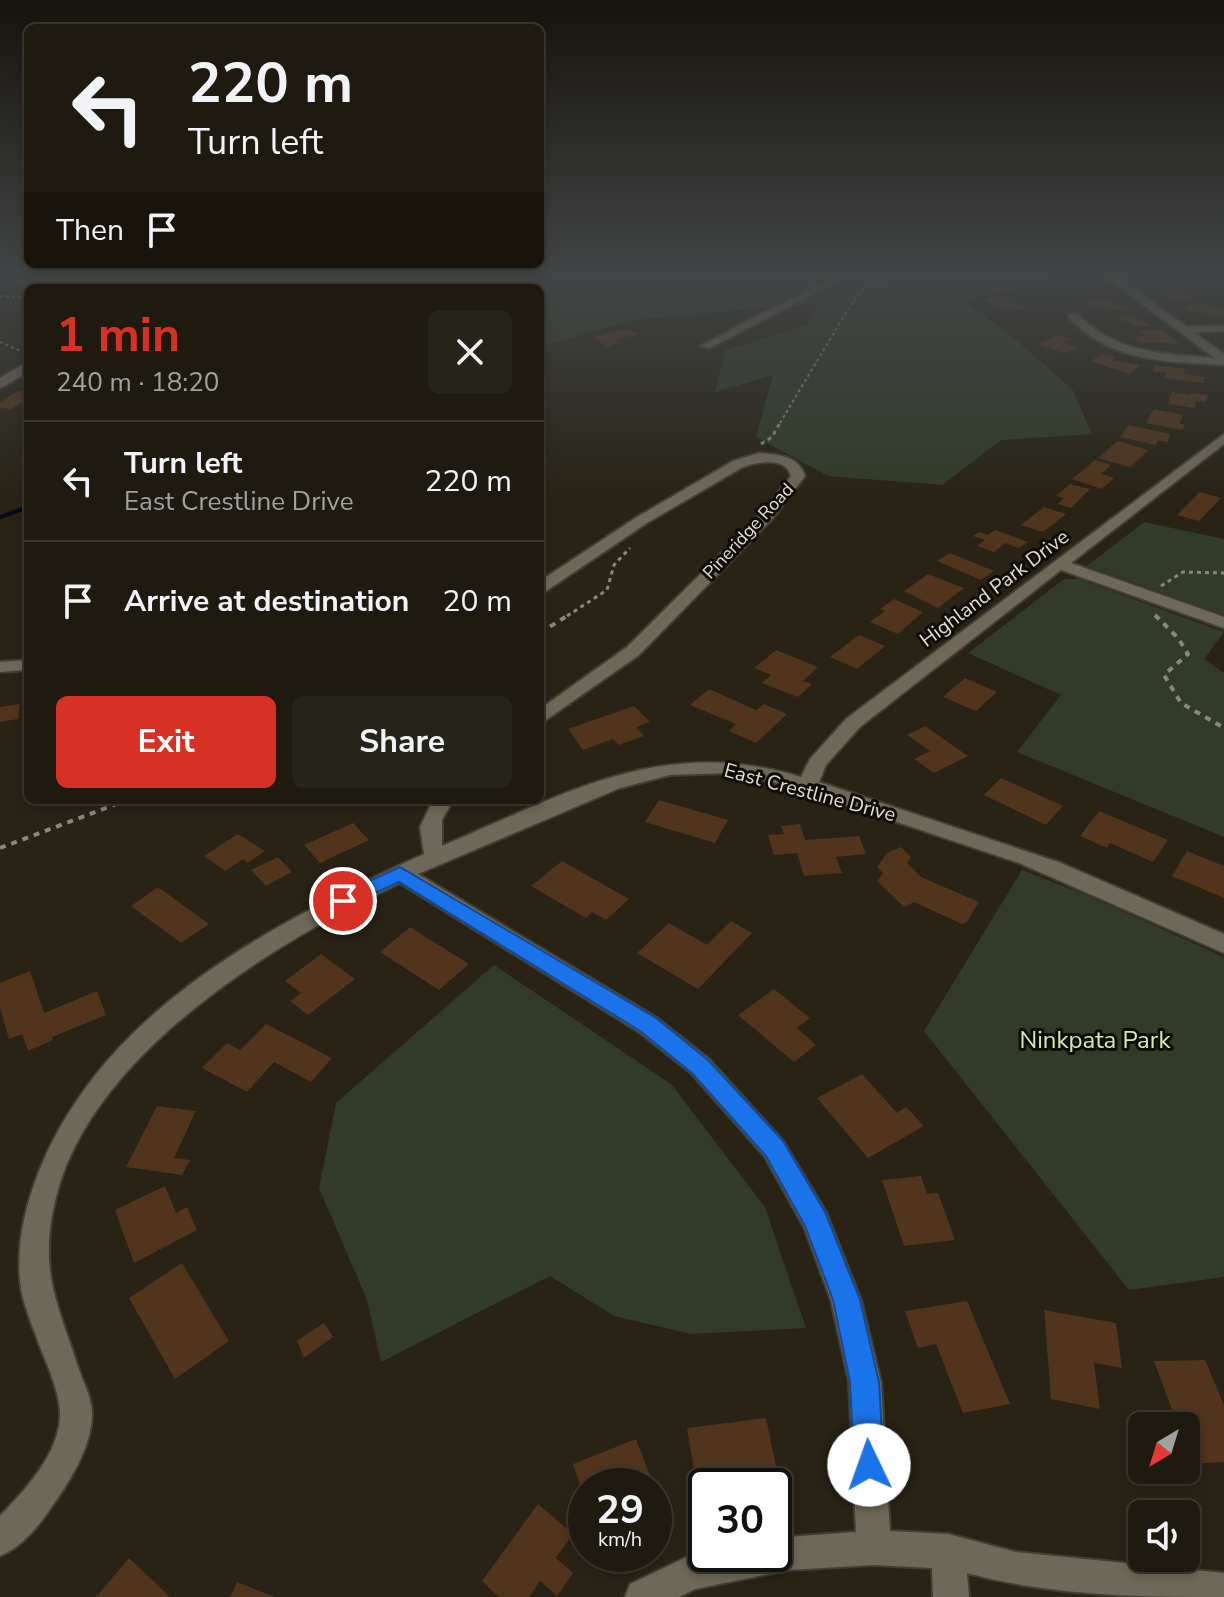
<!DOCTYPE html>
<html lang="en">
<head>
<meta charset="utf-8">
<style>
	:root { --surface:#1e1a10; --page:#262319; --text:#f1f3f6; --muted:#a1a19f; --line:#3c3830; --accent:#d93025 }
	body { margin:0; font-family:"Nunito Sans",sans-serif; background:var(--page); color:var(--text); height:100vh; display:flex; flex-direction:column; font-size:30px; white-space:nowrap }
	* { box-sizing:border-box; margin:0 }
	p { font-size:26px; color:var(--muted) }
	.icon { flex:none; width:44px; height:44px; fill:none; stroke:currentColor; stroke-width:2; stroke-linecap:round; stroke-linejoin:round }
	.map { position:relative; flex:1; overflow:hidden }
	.sheet { position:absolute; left:24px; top:284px; width:520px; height:520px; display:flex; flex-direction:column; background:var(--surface); border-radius:12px; box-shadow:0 4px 12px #0003,0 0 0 2px var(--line) }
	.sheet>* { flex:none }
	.banner { position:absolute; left:24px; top:24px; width:520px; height:244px; border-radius:12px; box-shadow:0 4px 12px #0003,0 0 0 2px var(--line); background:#1e1a10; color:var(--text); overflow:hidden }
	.needle { width:52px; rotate:218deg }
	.fabs { position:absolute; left:1128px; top:1412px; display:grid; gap:16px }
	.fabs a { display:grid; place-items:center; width:72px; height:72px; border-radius:12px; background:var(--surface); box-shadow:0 4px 12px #0003,0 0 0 2px var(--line); font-size:40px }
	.speed { position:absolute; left:568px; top:1468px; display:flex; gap:16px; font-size:40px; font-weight:700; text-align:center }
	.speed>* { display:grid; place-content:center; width:104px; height:104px; border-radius:50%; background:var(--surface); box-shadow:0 4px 12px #0003,0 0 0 2px var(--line); line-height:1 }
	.speed small { font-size:20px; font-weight:400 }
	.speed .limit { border:4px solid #111; border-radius:12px; background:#fff; color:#111 }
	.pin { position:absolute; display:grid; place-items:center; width:68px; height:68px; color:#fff; margin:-34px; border:4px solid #fff; border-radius:50%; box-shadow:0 2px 8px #0007 }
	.me { position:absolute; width:88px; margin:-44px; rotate:357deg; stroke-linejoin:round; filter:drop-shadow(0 0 6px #0008) }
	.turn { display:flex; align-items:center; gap:28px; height:168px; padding:0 32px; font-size:36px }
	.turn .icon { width:104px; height:104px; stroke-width:2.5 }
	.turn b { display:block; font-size:56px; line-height:68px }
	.then { display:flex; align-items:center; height:76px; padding:0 32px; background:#0003; gap:16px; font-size:30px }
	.round { display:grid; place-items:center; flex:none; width:84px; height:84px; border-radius:12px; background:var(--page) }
	.summary { display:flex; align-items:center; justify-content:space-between; height:136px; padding:0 32px }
	h1 { font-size:48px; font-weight:700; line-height:60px; color:var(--accent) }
	.cta { display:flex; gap:16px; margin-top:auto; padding:16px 32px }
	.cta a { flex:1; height:92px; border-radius:12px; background:var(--accent); color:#fff; font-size:32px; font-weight:700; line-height:92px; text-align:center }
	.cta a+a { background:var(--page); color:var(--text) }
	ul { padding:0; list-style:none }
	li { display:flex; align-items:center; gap:24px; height:120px; padding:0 32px; border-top:2px solid var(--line) }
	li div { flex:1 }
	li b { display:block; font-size:30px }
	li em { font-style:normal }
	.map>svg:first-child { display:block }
	.green { fill:#313b28 }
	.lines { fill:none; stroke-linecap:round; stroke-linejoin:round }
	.stream-far1 { stroke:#000b21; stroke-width:3 }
	.stream { stroke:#000b21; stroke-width:4 }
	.building { fill:#50341c }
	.service-casing { stroke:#433e34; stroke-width:4 }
	.minor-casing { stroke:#433e34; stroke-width:4 }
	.tertiary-casing { stroke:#433e34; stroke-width:4 }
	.path-far2 { stroke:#8a867b; stroke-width:2; stroke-dasharray:3 3; stroke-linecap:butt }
	.path-far1 { stroke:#8a867b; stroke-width:3; stroke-dasharray:4 4; stroke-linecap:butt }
	.path { stroke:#8a867b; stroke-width:4; stroke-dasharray:6 6; stroke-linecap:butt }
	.service { fill:#6e6858; fill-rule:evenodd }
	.minor { fill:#6e6858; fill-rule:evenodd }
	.tertiary { fill:#6e6858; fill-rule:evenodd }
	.route { fill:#1a73e8; stroke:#114b97; stroke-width:2 }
	.labels { text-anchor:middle; stroke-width:6; stroke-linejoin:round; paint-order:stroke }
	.far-street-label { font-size:18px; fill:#e0ddd4; stroke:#0f0c07 }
	.street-label { font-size:20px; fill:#e0ddd4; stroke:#0f0c07 }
	.near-park-label { font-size:24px; fill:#d0eeb3; stroke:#0f0c07 }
</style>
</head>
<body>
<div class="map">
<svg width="1224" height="1597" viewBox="0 0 1224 1597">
	<rect width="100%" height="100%" fill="#282315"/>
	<!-- green -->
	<path class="green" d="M380,273H726L803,276L807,273H955C967,278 974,274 987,273C1011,272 1031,273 1053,281L964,300L1016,340L1073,390L1092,434L1001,440L942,485L828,476L756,437L773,375L715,392L725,350L808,325L818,303L633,320L540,347V288H394Z
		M1144,522L1224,539V615L1087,566Z
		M1064,579H1079L1224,632L1204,659L1224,673V837L1017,752L1061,695L968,653Z
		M1022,870L1089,896L1224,957V1277L1129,1290L924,1031Z
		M494,965L671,1084L765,1207L806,1328L691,1334L614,1316L550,1276L381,1362L367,1300L319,1188L336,1103Z"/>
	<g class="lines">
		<!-- stream-far1 -->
		<path class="stream-far1" d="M232,273L240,278L237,288"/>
		<!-- stream -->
		<path class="stream" d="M0,517L28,507"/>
	</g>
	<!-- building -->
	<path class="building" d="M1176,290L1191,300L1175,301L1160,291Z
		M995,296L1009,299L1004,302L1028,306L1019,310L1008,307L1003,309L982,301Z
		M1093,301H1104L1131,308L1124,312L1087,304Z
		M1204,304L1224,311V317L1209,316L1202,312H1191L1183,307Z
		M1131,315L1151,326L1137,327L1117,316Z
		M629,329L638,334L614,340L620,343L608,347L593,337Z
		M1162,330L1179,344L1139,342L1133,337L1146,336L1140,331Z
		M1058,335L1071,339L1062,342L1079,348L1064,353L1038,344Z
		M1102,354L1116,357L1112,360L1140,365L1129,374L1091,361Z
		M1154,365L1185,369L1184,374L1205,377L1204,383L1165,378L1166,373L1153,371Z
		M18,391L28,392L21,399L26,400L11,409L0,408V402Z
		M1172,392L1190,395L1191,393L1208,395L1206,402L1196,401L1195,408L1168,404Z
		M1154,409L1183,415L1179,423L1185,425L1182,430L1146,423Z
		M1128,425L1171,434L1167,442L1158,440L1155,445L1120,437Z
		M1118,441L1149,450L1130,467L1098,458Z
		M1095,460L1111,465L1101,474L1114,478L1102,489L1072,479Z
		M1070,484L1090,489L1071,508L1058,504L1064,498L1056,496Z
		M1200,492L1221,498L1199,521L1177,515Z
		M1044,507L1066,514L1043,532L1021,525Z
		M995,530L1028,542L1019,548L1005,543L994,552L977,546L985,540L973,536L979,532L988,535Z
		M950,553L994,571L981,580L937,561Z
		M928,574L964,588L938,608L904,591Z
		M894,599L923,612L898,634L870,622L885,611L880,609Z
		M859,635L885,646L857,669L830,657Z
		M776,650L818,667L803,681L812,684L798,697L762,683L771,675L754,668Z
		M965,678L997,692L976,711L943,697Z
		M709,689L756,710L764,704L787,714L756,743L729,731L736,724L690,705Z
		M20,704L18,719L0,722V707Z
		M634,706L650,722L636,727L644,736L619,745L613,739L583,750L568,729Z
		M925,726L968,756L934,773L914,759L930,751L907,735Z
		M1001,778L1063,806L1046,825L984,795Z
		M659,800L728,820L715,843L645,822Z
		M1099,811L1168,840L1153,862L1110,843L1107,848L1080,836Z
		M353,823L369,840L320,863L304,845Z
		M800,824L805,840L859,836L866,854L836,857L842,873L804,876L797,853L774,855L768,835L784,834L781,826Z
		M238,834L265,851L248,863L243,859L225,871L204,856Z
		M901,847L911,857L907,863L921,877L979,902L966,923L962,924L914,902L904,907L877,881L883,873L877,867L887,853Z
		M1187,851L1224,866V898L1172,876Z
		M278,857L292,872L266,886L251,870Z
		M562,861L629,899L606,920L592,912L586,918L531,886Z
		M158,887L209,924L181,943L131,906Z
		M731,921L752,933L698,989L637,953L669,923L707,945Z
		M410,927L469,964L439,990L380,952Z
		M321,954L355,979L308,1015L290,1001L301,993L285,981Z
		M30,971L44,1013L97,991L106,1015L52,1037L53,1040L28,1051L22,1034L9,1039L0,1008V983Z
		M774,989L810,1018L797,1028L816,1045L794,1062L738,1015Z
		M266,1024L332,1058L311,1082L274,1062L247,1092L202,1068L227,1043L240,1050Z
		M862,1074L897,1113L906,1107L924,1126L868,1158L817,1098Z
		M157,1106L196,1111L174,1158L190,1160L182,1175L126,1167Z
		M921,1176L927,1194L938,1193L955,1240L904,1246L882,1180Z
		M165,1186L176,1213L187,1207L197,1230L134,1263L115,1210Z
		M182,1263L229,1341L175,1379L129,1298Z
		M967,1301L1010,1404L963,1413L936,1344L918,1348L905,1311Z
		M1044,1310L1116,1323L1122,1368L1094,1363L1100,1409L1051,1399Z
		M324,1323L333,1337L304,1358L297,1341Z
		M1205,1360L1224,1405V1462L1192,1464L1186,1447V1426H1178L1154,1361Z
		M766,1418L777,1471L696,1481L687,1428Z
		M636,1439L654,1486H586L585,1501L573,1464Z
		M538,1504L573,1534L556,1558L573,1573L557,1596L540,1581L529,1597H499L482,1581Z
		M129,1558L170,1597H96Z
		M237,1582L275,1597H230Z"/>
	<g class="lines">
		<defs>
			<path id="service" d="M125,273H130L132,276L160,283L157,285L130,278L49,276L47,275L49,274L126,275Z"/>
			<path id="minor" d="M840,273H853L710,348L700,346Z
				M1100,273H1112L1187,327L1224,325V331L1195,333L1224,354V365C1165,361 1114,363 1069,318V314H1077C1119,355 1160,353 1215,358Z
				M1224,434V444L1071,563L1224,617V628L1061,570L860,727L826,765L819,782L1061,863L1224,934V953L1019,863L790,786L729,773L670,775L620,788L418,874L657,1018L709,1059L783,1141L826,1212L861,1300L881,1382L890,1531L948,1534L1016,1552L1224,1573V1597C1137,1597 1052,1596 967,1573L969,1597H933L932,1568L874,1565L788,1570L695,1589L679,1597H625L630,1584L691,1555L706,1552L774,1554V1538L856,1532L849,1382L831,1300L804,1227L765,1157L691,1073L639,1032L400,883C275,942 92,1053 56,1197C38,1269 57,1302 78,1367C83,1382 92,1398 92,1414C92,1444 72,1478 55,1502C41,1523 24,1546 0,1556V1516C25,1490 60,1453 60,1414C60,1392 47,1365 39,1344C32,1324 22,1303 20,1281C16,1237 28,1196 45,1157C115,1003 278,921 424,854L420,827L433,800H453L442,820V846C568,793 662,735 801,777L810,759L846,719Z
				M759,453C779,455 798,455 805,476L773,518L639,655L540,724V709L627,647L763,512L791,476C785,456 758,462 743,467L647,523L546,591L540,593V581L637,517L733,461Z
				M28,660V670L0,672V662Z"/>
			<path id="tertiary" d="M164,273H178L157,288H143Z
				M28,362V372L0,388V378Z"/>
		</defs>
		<!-- service casing -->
		<use href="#service" class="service-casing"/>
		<!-- minor casing -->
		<use href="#minor" class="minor-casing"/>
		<!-- tertiary casing -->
		<use href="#tertiary" class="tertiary-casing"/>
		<!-- path-far2 -->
		<path class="path-far2" d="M0,296L28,297
			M0,342L23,352
			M780,423L847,311L867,284L888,280L885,273"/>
		<!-- path-far1 -->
		<path class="path-far1" d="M761,444L772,437L781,421
			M1161,586L1183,572L1224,573
			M567,616L607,590L614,565L630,548"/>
		<!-- path -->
		<path class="path" d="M1155,615L1178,638L1188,654L1164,675L1181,703L1224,728
			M540,633L570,614
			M0,848L119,803L135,800"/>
		<!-- service -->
		<use href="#service" class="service"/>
		<!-- minor -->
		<use href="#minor" class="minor"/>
		<!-- tertiary -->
		<use href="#tertiary" class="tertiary"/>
	</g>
	<!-- sky -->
	<linearGradient id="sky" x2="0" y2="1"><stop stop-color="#16130c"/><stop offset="0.55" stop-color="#424546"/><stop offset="1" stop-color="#424546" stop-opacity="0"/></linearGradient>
	<rect width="1224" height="497" fill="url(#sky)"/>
	<!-- route -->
	<path class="route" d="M400,867L656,1018L708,1060L783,1141L825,1212L860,1300L879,1382L884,1465L880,1475L869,1480L859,1475L854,1465L850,1382L833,1300L805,1226L766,1156L692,1073L640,1031L399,882L343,908L336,906L333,901L336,896Z"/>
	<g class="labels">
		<!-- far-street labels -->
		<g class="far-street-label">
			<text transform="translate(748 531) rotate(-47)" y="6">Pineridge Road</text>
		</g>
		<!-- street labels -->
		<g class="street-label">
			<text transform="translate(994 588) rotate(-37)" y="7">Highland Park Drive</text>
			<text transform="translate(810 792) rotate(15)" y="7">East Crestline Drive</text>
		</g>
		<!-- near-park labels -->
		<g class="near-park-label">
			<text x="1095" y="1048">Ninkpata Park</text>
		</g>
	</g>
</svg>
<div class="fabs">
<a><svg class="needle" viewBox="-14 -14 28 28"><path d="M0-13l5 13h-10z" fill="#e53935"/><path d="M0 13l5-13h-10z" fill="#a1a19f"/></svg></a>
<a><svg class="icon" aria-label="sound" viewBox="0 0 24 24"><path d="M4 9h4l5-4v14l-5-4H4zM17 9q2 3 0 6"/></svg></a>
</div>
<div class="speed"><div>29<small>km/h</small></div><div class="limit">30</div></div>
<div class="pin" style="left:343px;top:901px;background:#d93025"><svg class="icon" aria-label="arrive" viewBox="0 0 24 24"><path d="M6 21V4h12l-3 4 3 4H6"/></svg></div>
<svg class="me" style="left:869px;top:1465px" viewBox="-20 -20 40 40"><circle r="19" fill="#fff"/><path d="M0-13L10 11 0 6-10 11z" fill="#1a73e8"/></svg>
<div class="banner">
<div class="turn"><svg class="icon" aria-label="left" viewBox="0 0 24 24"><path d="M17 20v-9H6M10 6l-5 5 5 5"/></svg><div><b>220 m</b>Turn left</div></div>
<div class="then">Then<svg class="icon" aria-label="arrive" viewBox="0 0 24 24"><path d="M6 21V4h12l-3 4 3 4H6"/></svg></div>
</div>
<section class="sheet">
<div class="summary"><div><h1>1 min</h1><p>240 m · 18:20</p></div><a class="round"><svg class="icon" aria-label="close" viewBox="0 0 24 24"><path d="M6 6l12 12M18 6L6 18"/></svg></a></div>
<ul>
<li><svg class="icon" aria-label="left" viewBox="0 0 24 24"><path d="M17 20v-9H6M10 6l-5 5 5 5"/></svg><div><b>Turn left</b><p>East Crestline Drive</p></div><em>220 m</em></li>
<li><svg class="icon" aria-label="arrive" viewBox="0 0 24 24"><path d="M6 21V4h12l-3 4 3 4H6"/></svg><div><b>Arrive at destination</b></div><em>20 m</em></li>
</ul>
<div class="cta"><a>Exit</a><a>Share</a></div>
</section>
</div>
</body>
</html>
